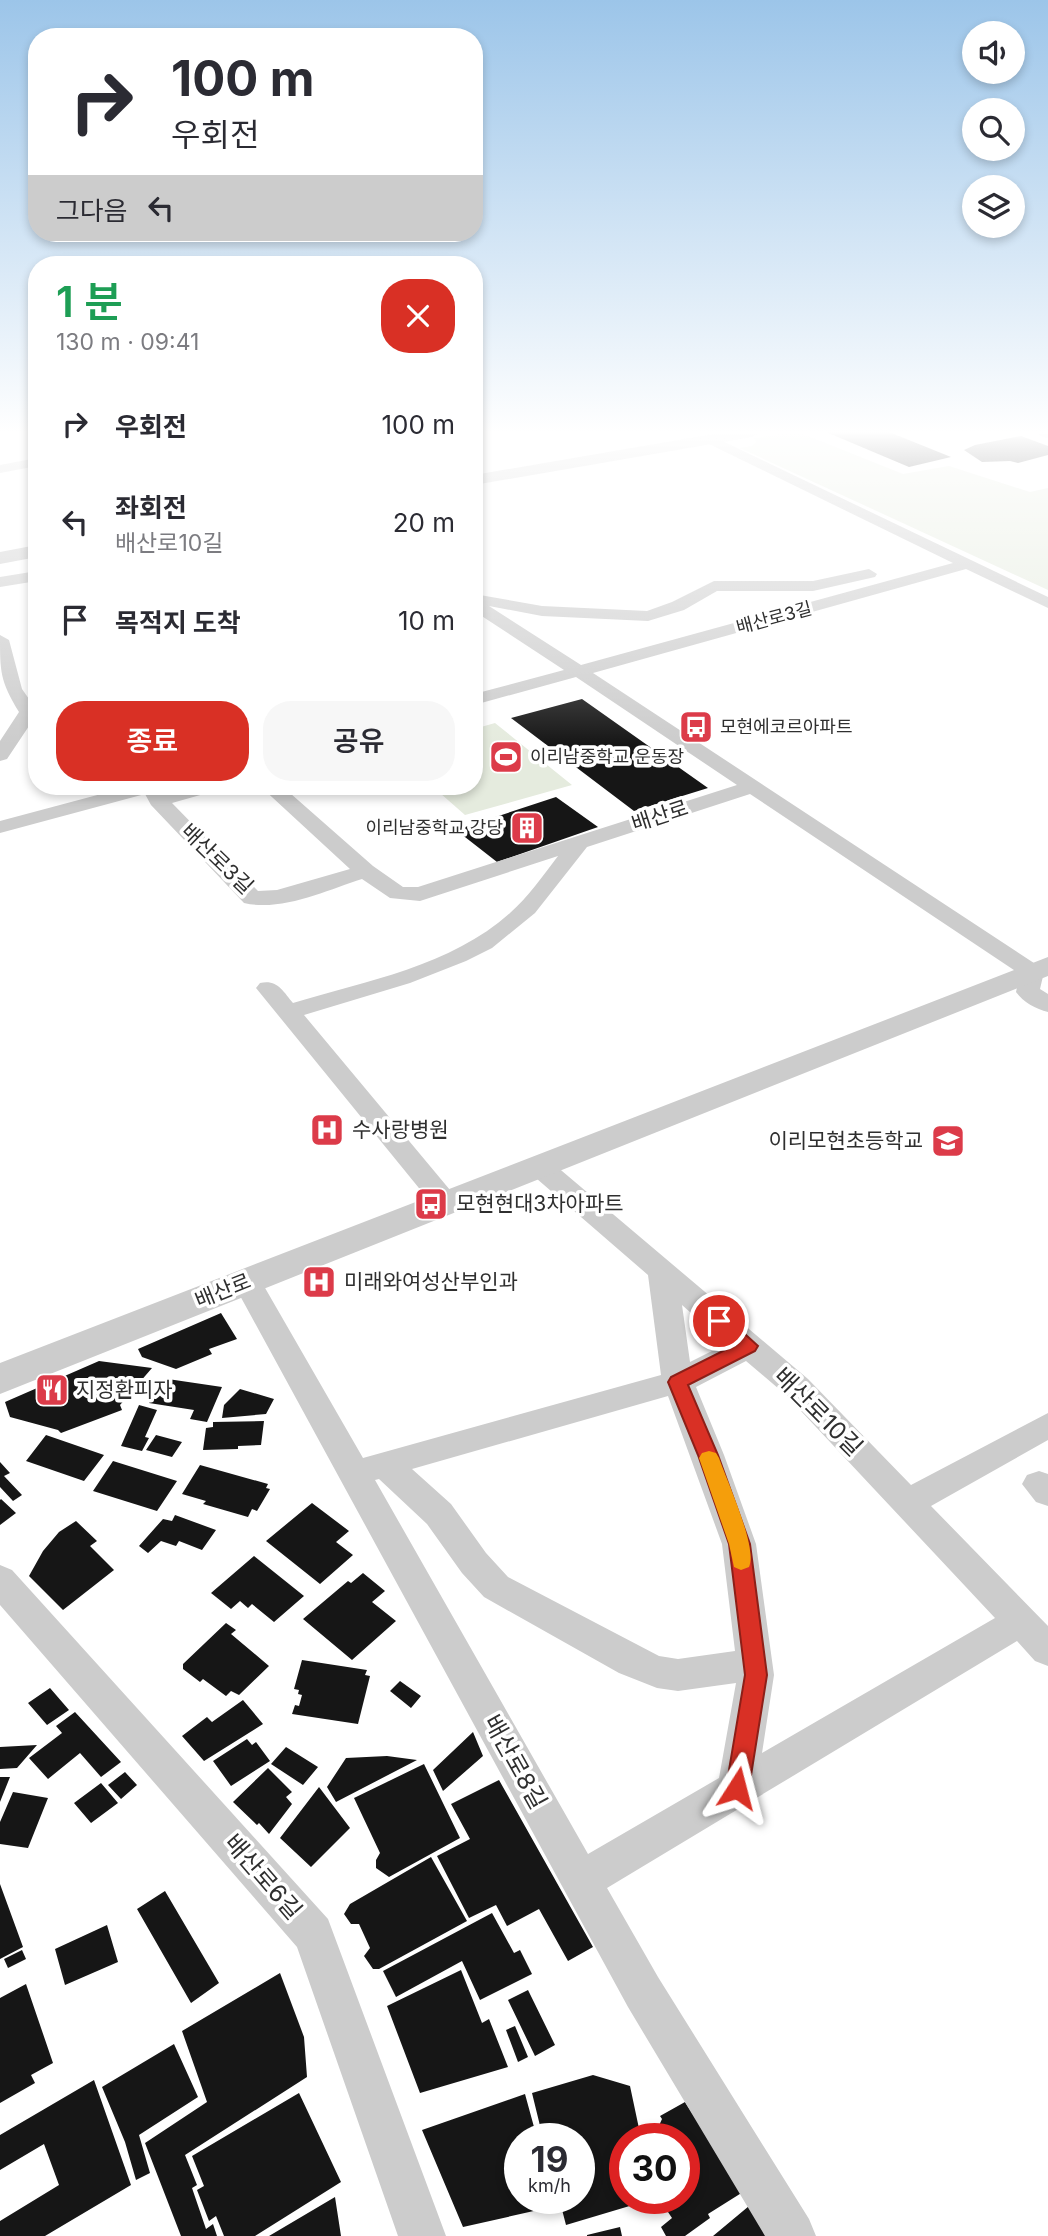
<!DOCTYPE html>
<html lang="ko">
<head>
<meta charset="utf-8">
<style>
	:root { --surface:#fff; --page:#f7f7f7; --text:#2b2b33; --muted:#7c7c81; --accent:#d93025 }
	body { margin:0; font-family:Inter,"Noto Sans KR",sans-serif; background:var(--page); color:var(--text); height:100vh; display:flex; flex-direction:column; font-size:26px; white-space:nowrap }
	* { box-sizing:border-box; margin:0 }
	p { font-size:23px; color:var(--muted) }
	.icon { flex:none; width:38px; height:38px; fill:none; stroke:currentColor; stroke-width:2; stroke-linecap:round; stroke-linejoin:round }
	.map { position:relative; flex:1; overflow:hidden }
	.sheet { position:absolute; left:28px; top:256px; width:455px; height:539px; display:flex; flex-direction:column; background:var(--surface); border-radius:28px; box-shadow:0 4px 10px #0003 }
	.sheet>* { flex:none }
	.hud { position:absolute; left:28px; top:28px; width:455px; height:214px; border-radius:28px; box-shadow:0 4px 10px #0003; background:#fff; color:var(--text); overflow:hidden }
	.controls { position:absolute; left:962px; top:21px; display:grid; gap:14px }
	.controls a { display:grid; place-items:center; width:63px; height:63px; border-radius:50%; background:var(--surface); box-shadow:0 4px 10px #0003; font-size:35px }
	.speed { position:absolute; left:504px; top:2123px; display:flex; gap:14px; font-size:35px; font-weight:700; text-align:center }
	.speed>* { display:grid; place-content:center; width:91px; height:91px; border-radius:50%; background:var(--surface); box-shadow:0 4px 10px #0003; line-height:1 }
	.speed small { font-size:18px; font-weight:400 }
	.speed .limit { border:10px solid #d22; background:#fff; color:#111 }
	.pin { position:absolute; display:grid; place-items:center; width:60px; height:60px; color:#fff; margin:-30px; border:4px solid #fff; border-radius:50%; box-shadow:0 2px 7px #0007 }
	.me { position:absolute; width:77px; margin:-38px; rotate:9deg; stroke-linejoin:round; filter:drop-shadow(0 0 5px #0008) }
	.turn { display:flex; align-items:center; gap:24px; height:147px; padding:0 28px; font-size:32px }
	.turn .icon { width:91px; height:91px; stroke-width:2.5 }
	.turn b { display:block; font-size:49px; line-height:60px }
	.then { display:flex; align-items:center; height:66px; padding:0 28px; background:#0003; gap:14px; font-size:26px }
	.round { display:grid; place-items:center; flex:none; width:74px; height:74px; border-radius:28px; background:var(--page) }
	.headline { display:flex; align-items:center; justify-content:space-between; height:119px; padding:0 28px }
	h1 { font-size:42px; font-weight:600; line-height:52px; color:#1e9e55 }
	.primary-button { display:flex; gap:14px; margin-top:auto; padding:14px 28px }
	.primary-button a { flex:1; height:80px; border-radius:28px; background:var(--accent); color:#fff; font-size:28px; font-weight:600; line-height:80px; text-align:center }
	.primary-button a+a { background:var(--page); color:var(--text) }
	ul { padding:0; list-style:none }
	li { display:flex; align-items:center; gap:21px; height:98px; padding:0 28px }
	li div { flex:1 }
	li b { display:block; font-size:26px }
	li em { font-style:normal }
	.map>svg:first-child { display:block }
	.green { fill:#e5ebde }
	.building { fill:#161616 }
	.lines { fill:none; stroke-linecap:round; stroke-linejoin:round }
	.minor { fill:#ccc; fill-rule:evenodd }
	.tertiary { fill:#ccc; fill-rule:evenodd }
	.secondary { fill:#b9b9b9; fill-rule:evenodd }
	.route { fill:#d93025; stroke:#8d1f18; stroke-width:2 }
	.slow { fill:#f59e0b }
	.labels { text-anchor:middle; stroke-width:7; stroke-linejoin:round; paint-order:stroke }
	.far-street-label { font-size:18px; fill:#2f2f2f; stroke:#fff }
	.far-poi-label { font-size:18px; fill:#2f2f2f; stroke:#fff; text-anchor:start }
	.street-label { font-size:21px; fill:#2f2f2f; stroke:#fff }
	.poi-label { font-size:21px; fill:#2f2f2f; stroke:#fff; text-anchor:start }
	.near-street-label { font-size:24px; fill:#2f2f2f; stroke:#fff }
</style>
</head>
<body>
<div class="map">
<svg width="1048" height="2236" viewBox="0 0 1048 2236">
	<rect width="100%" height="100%" fill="#fff"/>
	<!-- green -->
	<path class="green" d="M798,432L903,474L949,466L1030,492L1048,488V590L740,448L752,446L756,442L754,438Z
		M495,723L572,785L465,815L432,786H474V729Z"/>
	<!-- building -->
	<path class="building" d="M826,432H889L951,457L909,467Z
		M1021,436L1048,446V455L1018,463L1010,461L982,462L964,450L975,445Z
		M582,699L708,788L634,811L511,718Z
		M556,797L598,827L497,862L456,830Z
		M221,1313L237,1339L209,1349L212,1354L176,1369L142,1357L138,1349Z
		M99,1361L152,1368L120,1405L122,1410L61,1433L58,1430L10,1417L5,1402Z
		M161,1378L222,1387L207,1422L190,1419L194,1410L149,1403Z
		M240,1389L274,1399L266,1414L222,1418L224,1405Z
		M139,1405L157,1410L145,1437L149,1438L142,1451L121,1446Z
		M264,1421L261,1445L238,1446V1449L203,1450L206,1428L213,1427V1422Z
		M46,1435L104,1455L84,1481L26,1461Z
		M156,1435L182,1442L172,1457L146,1450Z
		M113,1461L177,1481L157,1511L93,1491Z
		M0,1462L10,1473L4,1476L22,1495L13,1501L0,1487Z
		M200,1465L268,1484L266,1488L270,1489L257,1511L252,1509L248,1517L203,1504L206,1501L182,1494Z
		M1,1499L16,1513L0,1525V1500Z
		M312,1503L349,1531L336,1542L353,1555L320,1584L266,1541Z
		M175,1515L216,1530L202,1550L179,1541L176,1546L161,1541L148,1553L139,1546L163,1519L172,1521Z
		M76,1521L97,1541L90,1546L114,1570L63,1610L29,1576L43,1551L59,1532Z
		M254,1556L304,1596L274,1622L252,1604L248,1608L240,1601L231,1609L211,1593Z
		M363,1573L385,1591L372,1602L396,1621L352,1660L303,1619L348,1581L351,1583Z
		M226,1623L236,1630L231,1634L269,1666L239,1695L231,1691L226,1696L203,1679L200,1682L183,1669V1664Z
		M302,1660L367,1670L365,1675L370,1676L358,1724L292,1714L295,1705L299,1706L302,1695L298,1694L299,1690L294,1689Z
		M400,1681L421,1696L411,1708L390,1691Z
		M50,1688L69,1710L47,1725L28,1703Z
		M243,1700L263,1724L204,1761L182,1736L207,1717L212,1722Z
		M75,1712L121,1762L101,1777L80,1753L48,1779L29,1758L62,1733L56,1726Z
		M473,1732L483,1756L443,1791L433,1770Z
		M247,1739L252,1745L256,1742L270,1761L231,1786L213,1761Z
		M37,1745L17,1768L0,1769V1747Z
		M286,1747L318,1767L303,1785L271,1764Z
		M387,1756L417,1760L336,1802L327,1787L346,1758Z
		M424,1764L460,1838L389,1877L376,1868V1860L380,1853L354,1798Z
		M268,1768L292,1792L286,1797L292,1804L269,1834L259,1823L257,1825L233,1802Z
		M125,1772L137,1785L121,1799L108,1785Z
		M0,1777H10L0,1802Z
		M499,1780L593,1947L568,1961L539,1909L507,1926L496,1905L469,1918L437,1856L470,1839L451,1804Z
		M101,1783L118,1803L91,1823L74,1803Z
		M319,1787L350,1828L311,1867L280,1838Z
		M13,1792L48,1798L28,1848L0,1844V1822Z
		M431,1857L467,1921L379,1969H373L364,1956L370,1948L359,1924H351L344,1914L350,1904Z
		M0,1884L23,1947L0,1959Z
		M165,1891L219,1983L191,2003L137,1909Z
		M492,1913L514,1953L520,1950L532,1974L480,2000L462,1961L396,1997L383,1971Z
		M107,1925L118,1962L65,1985L55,1949Z
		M22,1950L26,1959L8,1968L4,1959Z
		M461,1970L482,2023L489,2019L508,2067L420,2093L387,2006Z
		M280,1973L304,2037L307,2077L185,2155L197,2185L192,2188L206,2229L213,2224L217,2236H181L145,2143L207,2102L182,2031Z
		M26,1984L53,2063L31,2075L35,2083L0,2103V1998Z
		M528,1990L555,2045L535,2056L508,2000Z
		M515,2026L528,2057L518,2062L506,2030Z
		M174,2044L198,2097L139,2135L150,2173L136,2180L125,2142L102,2087Z
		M593,2075L630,2086L641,2138H625V2198L653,2199L566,2225L559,2198H579V2138H543L532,2093Z
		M94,2080L131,2185L45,2236H0V2221L59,2185L44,2144L0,2170V2135Z
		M299,2093L341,2182L255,2236H224L216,2216L209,2221L197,2190L204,2186L192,2156Z
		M525,2094L537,2138H520V2198H554L556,2206L463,2227L422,2130Z
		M685,2102L743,2192L708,2214L710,2218L685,2236H666L661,2227L672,2218L662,2203L668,2198H684V2138H658L657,2130L662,2119L660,2116Z
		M335,2197L341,2236H269Z
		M749,2206L767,2236H713Z
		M620,2227L622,2236H587V2235Z"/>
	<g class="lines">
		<!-- minor -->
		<path class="minor" d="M710,435L1048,597V608L966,569L593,673L1040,967L1044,972L1040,989L1048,994V1012C1036,1009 1023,1002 1016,992L1020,974L750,794L587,847L535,913L492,948L466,961L410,983L304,1015L460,1202L456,1209L446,1211L436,1209L256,988L260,983C277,979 283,991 293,1003C366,981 451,966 510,913C528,897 543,876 558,856L420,901L390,898L362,879C327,890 282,912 244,903L151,805L145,794L0,833V821L131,786H163L165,793L190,786H221L218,790L172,803L258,891L277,890L350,869L260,786H282L373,866L403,887H418L737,785L576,677L474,705V694L564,670L474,611V594L542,606L647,611L672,602L714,581H813L869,569L877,574L875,577L813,591H717L684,610L648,621L542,616L489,606L581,665L953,563L705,442L703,439Z
			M37,458V466L0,473V465Z
			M37,571V581L0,587V577Z
			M0,635L9,640L22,689L29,699L37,695V714L7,759L0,761V741L19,712C0,681 0,672 0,635Z
			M539,1157L549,1160L808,1379L911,1485L1048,1413V1440L931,1506L1048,1626V1666L1035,1661L1017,1641L607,1888L658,1977L809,2219L816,2236H765L628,2007L232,1281L237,1274L247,1271L257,1274L363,1458L661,1375L648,1275L529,1172L525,1166L529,1160ZM682,1305L726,1344L690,1362ZM746,1361L786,1395L995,1618L762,1753L774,1675L756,1544L724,1455L696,1387ZM668,1396L722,1544L735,1651L678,1659L659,1656L508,1577L486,1553L451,1504L412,1469ZM379,1479L427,1524L462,1573L484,1597L619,1673L657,1688L678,1691L736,1683L719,1778L588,1854L375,1480Z
			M1039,1471L1048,1474V1506L1036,1502L1022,1484L1027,1475Z
			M0,1565L12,1570L328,1919L446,2236H398L297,1947L0,1605Z"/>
		<!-- tertiary -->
		<path class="tertiary" d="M725,432H760L752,437L474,485V475Z
			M37,545V557L0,564V552Z
			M1048,957V976L0,1394V1363Z"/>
		<!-- secondary -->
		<path class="secondary" d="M1037,432H1048V438L1040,436Z"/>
	</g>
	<!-- sky -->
	<linearGradient id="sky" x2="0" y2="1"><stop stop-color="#9cc5e9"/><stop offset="0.58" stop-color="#fff"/><stop offset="1" stop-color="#fff" stop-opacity="0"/></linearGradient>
	<rect width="1048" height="745" fill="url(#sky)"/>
	<!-- route -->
	<path class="route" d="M719,1314L725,1316L758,1346L755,1351L688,1385L718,1455L750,1544L767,1675L749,1788L746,1796L737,1799L729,1796L726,1788L745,1675L729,1544L698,1455L668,1382L671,1377L735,1345L710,1321L712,1316Z"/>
	<!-- slow -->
	<path class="slow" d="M709,1451L716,1453L719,1458C727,1481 758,1548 749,1567L741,1570L734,1567L729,1544L699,1458L702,1453Z"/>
	<!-- icons -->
	<defs>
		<symbol id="bus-square" viewBox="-11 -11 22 22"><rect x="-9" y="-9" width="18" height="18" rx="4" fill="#dc3b49" stroke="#fff"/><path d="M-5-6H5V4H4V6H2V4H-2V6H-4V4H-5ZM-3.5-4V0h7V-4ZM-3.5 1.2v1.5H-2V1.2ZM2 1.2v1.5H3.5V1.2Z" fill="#fff"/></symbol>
		<symbol id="stadium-square" viewBox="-11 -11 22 22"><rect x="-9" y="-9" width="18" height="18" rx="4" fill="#dc3b49" stroke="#fff"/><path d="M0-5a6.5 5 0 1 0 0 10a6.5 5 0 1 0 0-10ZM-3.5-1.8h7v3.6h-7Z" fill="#fff"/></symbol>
		<symbol id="building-square" viewBox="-11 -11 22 22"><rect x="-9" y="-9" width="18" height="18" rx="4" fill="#dc3b49" stroke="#fff"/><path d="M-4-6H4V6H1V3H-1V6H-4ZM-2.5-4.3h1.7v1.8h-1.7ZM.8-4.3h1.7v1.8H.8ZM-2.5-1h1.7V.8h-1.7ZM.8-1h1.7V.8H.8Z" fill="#fff"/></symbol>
		<symbol id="hospital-square" viewBox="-11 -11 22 22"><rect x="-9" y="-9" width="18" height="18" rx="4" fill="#dc3b49" stroke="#fff"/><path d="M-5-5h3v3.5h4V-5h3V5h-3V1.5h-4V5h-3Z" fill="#fff"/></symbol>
		<symbol id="school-square" viewBox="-11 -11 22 22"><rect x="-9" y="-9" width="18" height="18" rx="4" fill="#dc3b49" stroke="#fff"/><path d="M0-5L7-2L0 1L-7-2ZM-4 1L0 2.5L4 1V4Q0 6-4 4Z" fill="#fff"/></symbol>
		<symbol id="restaurant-square" viewBox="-11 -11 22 22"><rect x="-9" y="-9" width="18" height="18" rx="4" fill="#dc3b49" stroke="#fff"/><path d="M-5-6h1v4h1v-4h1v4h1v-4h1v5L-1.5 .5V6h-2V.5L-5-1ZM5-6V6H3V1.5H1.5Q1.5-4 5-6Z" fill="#fff"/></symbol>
	</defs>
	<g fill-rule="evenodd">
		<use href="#bus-square" x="677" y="708" width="38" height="38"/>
		<use href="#stadium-square" x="487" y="738" width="38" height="38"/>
		<use href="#building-square" x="508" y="809" width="38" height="38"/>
		<use href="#hospital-square" x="308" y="1111" width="38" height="38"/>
		<use href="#school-square" x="929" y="1122" width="38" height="38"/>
		<use href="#bus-square" x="412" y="1185" width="38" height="38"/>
		<use href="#hospital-square" x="300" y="1263" width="38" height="38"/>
		<use href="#restaurant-square" x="33" y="1371" width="38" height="38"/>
	</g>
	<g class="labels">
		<!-- far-street labels -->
		<g class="far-street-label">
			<text transform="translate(774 618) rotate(-15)" y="6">배산로3길</text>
		</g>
		<!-- far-poi labels -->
		<g class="far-poi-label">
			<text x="720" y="733">모현에코르아파트</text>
			<text x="530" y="763">이리남중학교 운동장</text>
			<text x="503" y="834" text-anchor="end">이리남중학교 강당</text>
		</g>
		<!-- street labels -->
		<g class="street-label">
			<text transform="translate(660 816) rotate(-18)" y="7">배산로</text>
			<text transform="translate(217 859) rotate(44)" y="7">배산로3길</text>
			<text transform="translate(223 1291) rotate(-22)" y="7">배산로</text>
		</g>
		<!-- poi labels -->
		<g class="poi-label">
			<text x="352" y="1137">수사랑병원</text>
			<text x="923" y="1148" text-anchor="end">이리모현초등학교</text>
			<text x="456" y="1211">모현현대3차아파트</text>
			<text x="344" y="1289">미래와여성산부인과</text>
			<text x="76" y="1397">지정환피자</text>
		</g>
		<!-- near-street labels -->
		<g class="near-street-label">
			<text transform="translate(818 1412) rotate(45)" y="8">배산로10길</text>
			<text transform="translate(515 1762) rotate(61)" y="8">배산로8길</text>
			<text transform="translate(263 1877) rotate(49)" y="8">배산로6길</text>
		</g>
	</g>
</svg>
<div class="controls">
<a><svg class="icon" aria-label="sound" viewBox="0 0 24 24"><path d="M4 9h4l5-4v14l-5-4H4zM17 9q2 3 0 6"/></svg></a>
<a><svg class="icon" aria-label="search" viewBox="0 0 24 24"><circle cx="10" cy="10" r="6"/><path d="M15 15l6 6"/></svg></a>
<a><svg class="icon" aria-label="layers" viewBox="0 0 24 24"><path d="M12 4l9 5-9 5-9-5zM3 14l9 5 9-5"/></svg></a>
</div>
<div class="speed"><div>19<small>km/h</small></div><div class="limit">30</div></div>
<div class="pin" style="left:719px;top:1321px;background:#d93025"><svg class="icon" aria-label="arrive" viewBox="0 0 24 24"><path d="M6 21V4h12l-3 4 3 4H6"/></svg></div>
<svg class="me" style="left:737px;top:1788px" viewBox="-20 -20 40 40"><path d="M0-17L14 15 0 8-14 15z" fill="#d93025" stroke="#fff" stroke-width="4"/></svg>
<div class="hud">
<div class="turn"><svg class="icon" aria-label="right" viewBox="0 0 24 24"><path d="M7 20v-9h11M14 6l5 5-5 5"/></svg><div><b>100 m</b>우회전</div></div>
<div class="then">그다음<svg class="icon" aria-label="left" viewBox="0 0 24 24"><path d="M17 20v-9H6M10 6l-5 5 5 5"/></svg></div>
</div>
<section class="sheet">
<div class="headline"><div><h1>1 분</h1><p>130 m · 09:41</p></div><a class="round" style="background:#d93025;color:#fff"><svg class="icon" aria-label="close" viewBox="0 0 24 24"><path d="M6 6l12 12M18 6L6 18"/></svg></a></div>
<ul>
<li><svg class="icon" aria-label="right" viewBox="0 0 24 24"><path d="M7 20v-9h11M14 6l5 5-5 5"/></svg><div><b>우회전</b></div><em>100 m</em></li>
<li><svg class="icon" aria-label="left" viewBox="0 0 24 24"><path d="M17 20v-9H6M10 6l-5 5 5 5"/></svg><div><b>좌회전</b><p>배산로10길</p></div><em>20 m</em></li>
<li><svg class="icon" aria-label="arrive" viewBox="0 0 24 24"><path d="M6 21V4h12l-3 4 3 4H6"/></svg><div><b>목적지 도착</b></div><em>10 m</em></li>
</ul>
<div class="primary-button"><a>종료</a><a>공유</a></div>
</section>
</div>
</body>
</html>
